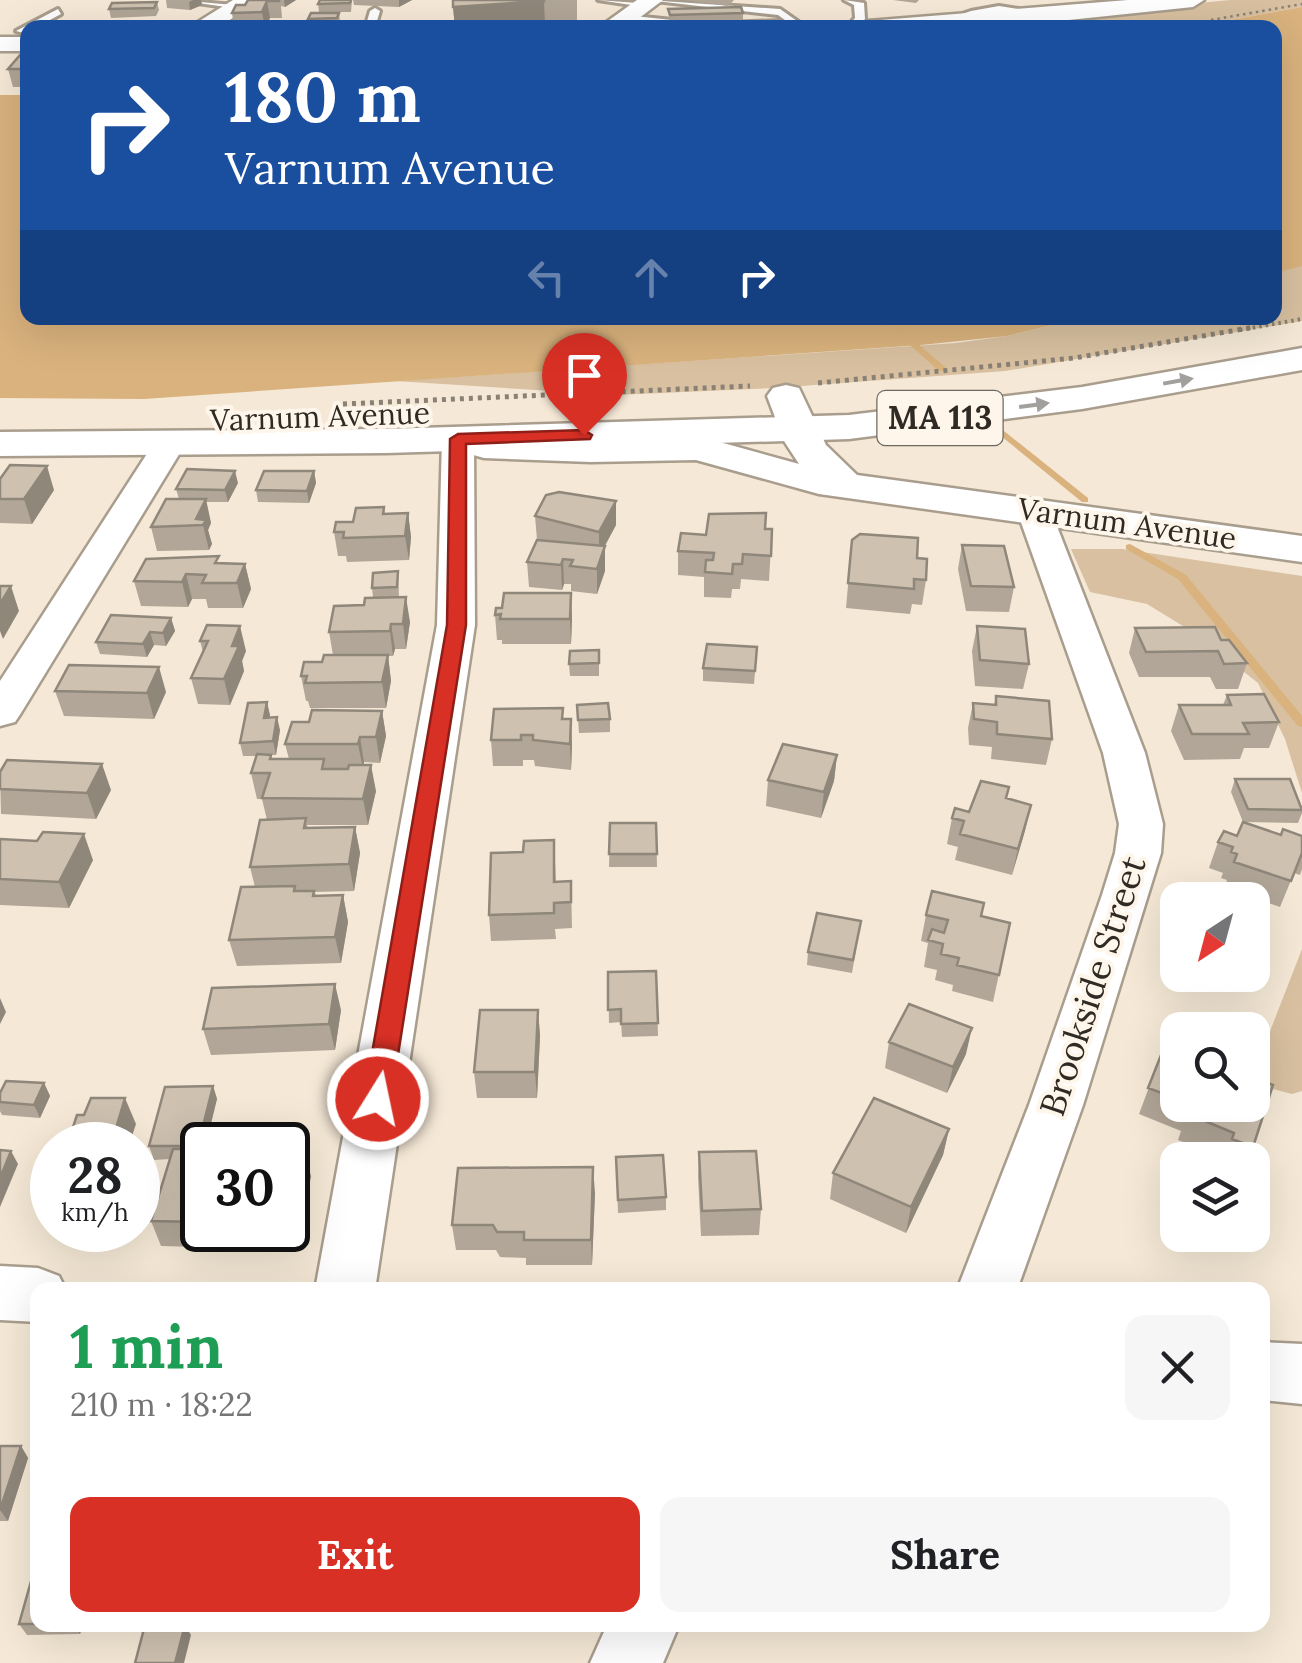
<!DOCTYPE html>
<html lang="en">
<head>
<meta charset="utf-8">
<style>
	:root { --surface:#fff; --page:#f6f6f6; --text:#202124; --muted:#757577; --accent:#d93025 }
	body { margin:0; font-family:Lora,serif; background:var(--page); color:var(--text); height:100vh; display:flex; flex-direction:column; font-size:38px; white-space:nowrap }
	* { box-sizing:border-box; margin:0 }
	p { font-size:32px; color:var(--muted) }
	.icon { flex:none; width:55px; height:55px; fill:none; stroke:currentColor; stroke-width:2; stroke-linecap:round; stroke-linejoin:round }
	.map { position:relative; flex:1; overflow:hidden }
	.details { position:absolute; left:30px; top:1282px; width:1240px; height:350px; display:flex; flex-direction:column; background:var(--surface); border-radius:20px; box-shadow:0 10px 40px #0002 }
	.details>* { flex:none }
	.top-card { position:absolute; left:20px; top:20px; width:1262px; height:305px; border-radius:20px; box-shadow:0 10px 40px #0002; background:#1a4fa0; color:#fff; overflow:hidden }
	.needle { width:65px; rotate:216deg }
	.tools { position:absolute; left:1160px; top:882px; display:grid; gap:20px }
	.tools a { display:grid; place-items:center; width:110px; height:110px; border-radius:20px; background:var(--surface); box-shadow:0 10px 40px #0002; font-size:50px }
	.speed { position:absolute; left:30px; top:1122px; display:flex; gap:20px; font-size:50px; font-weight:700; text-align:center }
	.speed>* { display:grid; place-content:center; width:130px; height:130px; border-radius:50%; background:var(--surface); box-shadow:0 10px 40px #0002; line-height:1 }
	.speed small { font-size:25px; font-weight:400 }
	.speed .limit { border:5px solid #111; border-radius:15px; background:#fff; color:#111 }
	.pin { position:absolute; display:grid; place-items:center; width:85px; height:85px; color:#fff; margin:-102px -42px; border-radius:50% 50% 50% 0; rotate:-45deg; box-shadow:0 0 10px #0007 }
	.pin .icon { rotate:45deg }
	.me { position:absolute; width:110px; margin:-55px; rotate:10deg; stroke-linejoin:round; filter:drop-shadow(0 0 8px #0008) }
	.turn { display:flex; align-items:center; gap:35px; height:210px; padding:0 40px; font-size:45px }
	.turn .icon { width:130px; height:130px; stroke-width:2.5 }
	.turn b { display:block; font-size:70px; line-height:85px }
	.lanes { display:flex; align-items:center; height:95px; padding:0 40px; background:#0003; justify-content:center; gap:50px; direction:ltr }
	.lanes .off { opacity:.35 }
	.round { display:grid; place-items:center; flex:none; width:105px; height:105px; border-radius:20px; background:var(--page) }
	.head { display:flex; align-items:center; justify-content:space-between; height:170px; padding:0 40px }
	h1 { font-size:60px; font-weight:800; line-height:75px; color:#1e9e55 }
	.action { display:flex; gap:20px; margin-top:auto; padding:20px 40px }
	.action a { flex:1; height:115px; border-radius:20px; background:var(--accent); color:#fff; font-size:40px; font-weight:800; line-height:115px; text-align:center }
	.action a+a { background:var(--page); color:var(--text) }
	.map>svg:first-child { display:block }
	.green { fill:#d8c0a0 }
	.water { fill:#d9b27d }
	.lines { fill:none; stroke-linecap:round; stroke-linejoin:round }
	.stream { fill:#d9b27d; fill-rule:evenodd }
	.service-casing { stroke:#a99d8d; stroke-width:6 }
	.minor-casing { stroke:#a99d8d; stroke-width:5 }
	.tertiary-casing { stroke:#a99d8d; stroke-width:5 }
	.secondary-casing { stroke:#a99d8d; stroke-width:5 }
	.primary-casing { stroke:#a99d8d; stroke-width:5 }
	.path-far2 { stroke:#8a8175; stroke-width:2.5; stroke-dasharray:2.5 4; stroke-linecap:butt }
	.path-far1 { stroke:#8a8175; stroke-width:4; stroke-dasharray:2.5 4; stroke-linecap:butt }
	.path { stroke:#8a8175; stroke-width:5; stroke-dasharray:4 5; stroke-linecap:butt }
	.service { fill:#fff; fill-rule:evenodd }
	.minor { fill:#fff; fill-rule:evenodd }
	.tertiary { fill:#fff; fill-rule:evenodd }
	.secondary { fill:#fff; fill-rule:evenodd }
	.primary { fill:#fff; fill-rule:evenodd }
	.wall { fill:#b1a697 }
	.shaded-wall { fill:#90877b }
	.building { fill:#cec1b0; stroke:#90877b; stroke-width:2.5 }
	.oneway { fill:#a1a09c }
	.route { fill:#d93025; stroke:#8d1f18; stroke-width:2.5 }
	.labels { text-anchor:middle; stroke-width:8; stroke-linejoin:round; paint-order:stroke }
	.far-street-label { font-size:30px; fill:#2f2b24; stroke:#fef6eb }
	.shield { fill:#fef6eb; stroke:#6d6860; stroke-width:2.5 }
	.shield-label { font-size:32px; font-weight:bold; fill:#2f2b24 }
	.street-label { font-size:35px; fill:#2f2b24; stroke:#fef6eb }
</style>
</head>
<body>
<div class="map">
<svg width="1302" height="1663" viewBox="0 0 1302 1663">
	<rect width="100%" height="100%" fill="#f5e8d6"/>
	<!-- green -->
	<path class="green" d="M1230,0H1302V7L1192,27L934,28Z
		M1302,265V321L1005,371L774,388L615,395L395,381L956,343L1007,336L1081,318H1275V272Z
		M1071,549H1122L1302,576V793L1285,739L1258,683L1196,634L1147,604L1090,592Z
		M1302,949V1091L1292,1094L1253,1084V1075Z"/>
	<!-- water -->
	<path class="water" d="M1302,7V266L1275,273V28L1192,27Z
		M0,95H27L28,318H1081L1007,336L921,345L144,399L0,398Z"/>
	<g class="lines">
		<!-- stream -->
		<path class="stream" d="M880,318H888L945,367V371H939Z
			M1004,431L1088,498V502H1082L1001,436V432Z
			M1130,544L1186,575L1302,716V727L1298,726L1178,579L1126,549V545Z"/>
		<defs>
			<path id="service" d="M177,0L245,6L240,9Z
				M598,0L650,4L645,7Z
				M647,0L780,9L807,28H796L778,15Z
				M844,0L864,3L865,19L856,28H846L855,18L854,5Z
				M999,6L1025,10L1038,17L1033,20L999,12L938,27L933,24L971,11Z
				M375,8L380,11L375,28H365L370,11Z
				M58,9L61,14L35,28H28L24,33L16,31Z
				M625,15L672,20L677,25L780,21L785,24C755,36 656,27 622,20Z
				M203,23L207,28H129L133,25Z"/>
			<path id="minor" d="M458,429L469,432L474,439L475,625L375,1290H315L437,625L442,439L447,432Z
				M170,433L181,436L186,443L21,713L15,722L0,726V681L154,443L159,436Z
				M1034,501L1046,504L1051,511L1145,753L1163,824L1161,853L1083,1105L1017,1290H957L1029,1105L1102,895L1115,853L1119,824L1103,753L1017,511L1022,504Z
				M0,1266L38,1268L59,1276L66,1290H38V1322L0,1320Z
				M1262,1342L1302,1344V1404L1262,1400Z
				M607,1625H679L663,1663H590Z"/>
			<path id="tertiary" d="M233,0H261L217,28H188Z
				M637,0H663L626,28H598Z"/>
			<path id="secondary" d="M786,385L799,388L826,445L857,475L1302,536V562L819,494L696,460L591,462L484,458L452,449L446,441L452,433L466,429L486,434L591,438L698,436L799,464L784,441L767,396L773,388Z"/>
			<path id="primary" d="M1128,0H1204L1193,7L1001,27L857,28L868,21Z
				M0,37H28V51H0Z
				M1302,348V370L1082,409L849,439L386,453L0,456V432L386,429L849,415L1082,387Z"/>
		</defs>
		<!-- service casing -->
		<use href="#service" class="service-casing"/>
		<!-- minor casing -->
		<use href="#minor" class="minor-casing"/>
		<!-- tertiary casing -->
		<use href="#tertiary" class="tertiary-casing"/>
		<!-- secondary casing -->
		<use href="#secondary" class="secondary-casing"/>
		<!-- primary casing -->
		<use href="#primary" class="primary-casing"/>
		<!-- path-far2 -->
		<path class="path-far2" d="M1211,20L1302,4"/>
		<!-- path-far1 -->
		<path class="path-far1" d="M1240,330L1302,319"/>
		<!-- path -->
		<path class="path" d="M818,383L1074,358L1255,327
			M343,404L750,386"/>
		<!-- service -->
		<use href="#service" class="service"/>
		<!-- minor -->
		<use href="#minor" class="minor"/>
		<!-- tertiary -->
		<use href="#tertiary" class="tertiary"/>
		<!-- secondary -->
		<use href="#secondary" class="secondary"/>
		<!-- primary -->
		<use href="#primary" class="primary"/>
	</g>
	<!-- wall -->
	<path class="wall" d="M166,0H201L202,5L190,10L167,8Z
		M248,0H296L285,7L281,6L282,18H270L265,28H234L232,13L245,5Z
		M320,0H352L351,12H319L318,4Z
		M353,0H412L399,7L354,5Z
		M544,0H577V20L545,21V25L507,28H455L453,7L544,0V6Z
		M685,0H734L728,6Z
		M893,0H919L916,3Z
		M157,2L159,10L156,16L111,18L109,9Z
		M668,9L743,13V22L670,23Z
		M339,13L340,21L338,27L310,28L308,19Z
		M28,47V87H13L8,69Z
		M314,471L316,483L309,503L258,502L256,490Z
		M0,479L54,490L32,524L0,523Z
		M238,483L228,502H206L211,523L208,530L212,544L209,550L157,551L151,527L179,499L176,489Z
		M616,501V525L605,546V571L597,594L571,591V584H564L562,590L529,587L527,562L537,540L535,516Z
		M384,507L385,514L408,513L411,537L409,560L347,562L346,556H338L334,532Z
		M765,529H772L769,581L741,579L740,589H732L731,598L704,597V577L678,575V551L706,535Z
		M852,540L917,558L926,580L922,605L912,604L910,614L846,608Z
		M962,545L1014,587L1009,612L966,611L958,569Z
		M220,564H245L251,589L243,608H208L206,599H192L188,607L141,606L134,581Z
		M398,571L399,597L410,622L406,649H395L393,656H388L391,681L386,708H310L308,701H306L301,676L333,655L329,632L373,597L372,588Z
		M495,615L572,618L571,644H502V640H497Z
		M171,618L175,631L166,646L154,645L147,657L100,654L96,642Z
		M207,625L246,651L242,661L244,671L230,705L198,704L191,678L203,652L200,641Z
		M977,626L1029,664L1023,689L975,686L972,651Z
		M1135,628L1221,640L1247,663L1238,689H1216L1210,677H1139L1129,653Z
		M757,647L754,684L703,681V668Z
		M599,650V676H570L569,664Z
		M55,691L166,692L154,719L64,716Z
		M1227,695L1279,722L1269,748H1244L1240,759L1184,760L1171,731L1179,705H1223Z
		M996,696L1052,739L1046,765L991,759L992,747L969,745L968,728L973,703L994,705Z
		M267,702L270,718L280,730L276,755H269H271L272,759H289L285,744L309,722L382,711L386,736L380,763L364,762V765L376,791L368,825H307L308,828L355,827L360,853L354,891L315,892L316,896L343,895L348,922L341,963L237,966L229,940L255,887L250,867L267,820L262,799H257L251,773L257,756H243L240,743Z
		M577,705L610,719V732L579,733Z
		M563,708V719L572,745L571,770L535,766L534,760H523V766H493L491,740Z
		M837,755L834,781L821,818L766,806L768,780Z
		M0,772L111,790L96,819L1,814Z
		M1235,779L1302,807V813L1298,823L1244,822L1281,835L1302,836V869L1300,875L1294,873L1280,907L1224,888L1227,880L1221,878L1223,873L1209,868L1218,842L1237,836L1243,822L1231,792Z
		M1007,799L1031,805L1012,875L955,860L958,847L947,844L952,818Z
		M610,823H656L657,867H609Z
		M0,839L93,860L69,908L0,905Z
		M554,840L556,882L571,881L572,928L555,929L556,939L491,941L489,915L523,852Z
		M926,915L981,916L1010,923L993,1002L952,991L953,985L935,980L937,970L924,967L928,943L921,941Z
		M861,921L852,973L807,965L808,952Z
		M656,971L658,1036L622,1037L621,1022L609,1023L608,972Z
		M341,1010L335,1050L211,1055L203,1029Z
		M538,1010L540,1036L537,1098H477L474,1072Z
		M889,1042L966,1054L947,1093L885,1068Z
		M1163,1050L1178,1055V1105H1252L1253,1147L1247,1160H1222V1158L1178,1140L1181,1131L1139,1114Z
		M44,1083L50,1096L40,1118L2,1115L0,1111V1093Z
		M213,1086L217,1099L202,1145V1230H288V1150L311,1176L300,1231L268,1230L260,1237H235L232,1248L161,1246L151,1221L170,1159L154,1160L149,1146Z
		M949,1129L943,1155L906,1233L830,1199L833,1173Z
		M1176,1148L1178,1160V1208L1160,1201Z
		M699,1152L761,1209L759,1235L701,1236L698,1177Z
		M616,1157L666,1197V1210L618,1213Z
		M595,1193L592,1265H526V1258L500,1257L496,1250H456L452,1225Z
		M62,1230H123L119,1245L69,1244Z
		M0,1446H21L28,1458L8,1521H0Z
		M37,1560L38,1625H83L80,1634L27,1635L19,1624Z"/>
	<!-- shaded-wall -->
	<path class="shaded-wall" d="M193,0H201L202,5L190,10L189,2Z
		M284,0H296L285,7Z
		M399,0H412L399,7Z
		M267,1L270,18L265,28L262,12Z
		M544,1L545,25L507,28H455L453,7Z
		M47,466L54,490L32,524L24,499Z
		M235,471L238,483L228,502L225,490Z
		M314,471L316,483L309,503L307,491Z
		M206,499L211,523L208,530L212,544L209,550L203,525L196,519Z
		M616,501V525L599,556V532Z
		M408,513L411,537L409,560L405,536Z
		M605,546V571L597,594V569Z
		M563,559L564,584L562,590L561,565Z
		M245,564L251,589L243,608L237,583Z
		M186,574L192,599L188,607L182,582Z
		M11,586L19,611L3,639L0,631V604Z
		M571,593L572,618L571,644L570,619Z
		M406,597L410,622L406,649L403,624Z
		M171,618L175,631L166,646L163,633Z
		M391,624L395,649L393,656L390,631Z
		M240,626L246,651L242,661L244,671L230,705L224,679L232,646Z
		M150,632L154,645L147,657L143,644Z
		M388,655L391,681L386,708L382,682Z
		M159,667L166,692L154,719L147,693Z
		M267,702L270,715L267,731L264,718Z
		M382,711L386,736L380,763L376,737Z
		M277,717L280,730L276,755L273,741Z
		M571,719L572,745L571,770L570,744Z
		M360,737L364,762L363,769L358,744Z
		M837,755L834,781L821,818L824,792Z
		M102,764L111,790L96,819L87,793Z
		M371,765L376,791L368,825L363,799Z
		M1031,805L1025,831L1012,875L1018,849Z
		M355,827L360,853L354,891L349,864Z
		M84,834L93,860L69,908L59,882Z
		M343,895L348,922L341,963L335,937Z
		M335,984L341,1010L335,1050L329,1024Z
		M0,998L6,1012L0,1024Z
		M538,1010L540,1036L537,1098L535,1072Z
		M972,1028L966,1054L947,1093L953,1067Z
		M44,1083L50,1096L40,1118L34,1105Z
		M213,1086L217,1099L206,1145H202V1159L198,1146Z
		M125,1098L136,1124L129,1145H111Z
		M949,1129L943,1155L906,1233L911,1207Z
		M304,1150L311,1176L300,1231L293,1205Z
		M11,1151L18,1164L0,1207V1178Z
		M593,1167L595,1193L592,1265L591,1240Z
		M112,1230H123L119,1245Z
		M226,1230H233L235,1237L232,1248Z
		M258,1230H268L260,1237Z
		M21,1446L28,1458L8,1521L0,1510Z
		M74,1625H83L80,1634Z
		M185,1625L191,1635L184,1663H175Z"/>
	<!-- building -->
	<path class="building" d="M248,0H279V1H267L262,12L232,13L236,5H245Z
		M320,0H351L350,3L318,4Z
		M453,0H544V1L453,7Z
		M157,2L154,8L109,9L112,3Z
		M741,7L743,13L670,15L668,9Z
		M311,13H339L337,18L308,19Z
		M27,47L28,69H8Z
		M10,465L47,466L24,499H0V479Z
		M187,469L235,471L225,490L176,489Z
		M264,471H314L307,491L256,490Z
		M559,492L616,501L599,532L535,516L546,495Z
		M166,499H206L196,519L206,520L203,525L151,527Z
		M384,507L383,514L408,513L405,536L343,538L344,532H334L336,522H353L356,508Z
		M766,513L765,529H772L771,556L743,554L742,564H733L732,574L705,572L706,560H713L714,553L678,551L681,533L706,535L709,514Z
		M860,534L918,538L917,558L927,559L926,580L914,579V589L848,583L852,540Z
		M537,540L605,546L597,569L570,566L573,560L563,559L561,565L527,562Z
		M962,545L1004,546L1014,587L971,586Z
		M219,556L215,563L245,564L237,583H202L206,575L186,574L182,582L134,581L146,559Z
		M398,571L397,587L372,588L373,573Z
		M0,586H11L0,604Z
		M504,593H571L570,619H500L501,614L495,615L496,608H502Z
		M406,597L403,624H391L390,631L329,632L334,606L364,605L365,598Z
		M111,615L171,618L163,633L150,632L143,644L96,642Z
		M207,625L240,626L232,646H239L224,679L191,678L208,641H200Z
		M977,626L1025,629L1029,664L980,660Z
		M1215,627L1221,640H1229L1247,663L1224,664L1218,651L1146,652L1135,628Z
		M707,644L757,647L755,671L703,668Z
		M599,650V663L569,664L570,651Z
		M324,655H388L382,682L305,683L307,676H301L304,662H322Z
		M69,665L159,667L147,693L55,691Z
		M1264,694L1279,722L1243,723L1249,734H1192L1179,705H1231L1227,695Z
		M996,696L1049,701L1052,739L997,734V722L974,719L973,703L996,705Z
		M267,702L264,718L277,717L273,741L240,743L248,703Z
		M608,703L610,719L578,720L577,705Z
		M563,708L562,719H571L570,744L533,740V735H521V740H491L494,709Z
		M312,710L382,711L376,737H360L358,744H285L292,722H309Z
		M783,744L837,755L824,792L768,780Z
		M257,754L271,755L270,759H324L322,769H348L349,765H371L363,799L262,798L270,773H251Z
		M7,760L102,764L87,793L0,789V772Z
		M1235,779H1290L1302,810L1248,809Z
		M981,781L1009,787L1006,798L1031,805L1018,849L960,834L964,821L952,818L955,808L969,812Z
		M306,818L304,828L355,827L349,864L250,867L260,820Z
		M1243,822L1281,835L1283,829L1302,836V853L1291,881L1234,862L1237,854L1231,852L1233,847L1218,842L1224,831L1237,836Z
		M610,823H656L657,854H609Z
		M43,832L84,834L59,882L0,879V839L37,841Z
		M554,840V882L571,881V902L554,903V913L489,915L491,853L523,852L524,841Z
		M295,886L294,891H314L313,896L343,895L335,937L229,940L241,887Z
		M932,891L984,903L981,916L1010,923L999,975L957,965L959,958L941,954L943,944L928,940L932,929L944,933L948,920L926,915Z
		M817,913L861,921L853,960L808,952Z
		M656,971L658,1023L621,1024V1009L608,1010V972Z
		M335,984L329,1024L203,1029L212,988Z
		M909,1004L972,1028L953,1067L889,1042Z
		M480,1010H538L535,1072H474Z
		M1163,1050L1178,1055V1099L1148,1088Z
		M1252,1077L1273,1085L1253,1147L1232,1139L1234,1133L1188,1114L1192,1105H1252Z
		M6,1081L44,1083L34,1105L0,1102V1093Z
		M213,1086L198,1146H149L165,1087Z
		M91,1098H125L111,1145H67L77,1115H84Z
		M874,1098L949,1129L911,1207L833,1173Z
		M1176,1148L1207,1160H1178V1193L1165,1188Z
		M173,1149H202V1222L151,1221Z
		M0,1150L11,1151L0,1178Z
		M288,1150H304L293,1205H288Z
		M756,1151L761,1209L702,1211L699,1152Z
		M663,1155L666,1197L618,1200L616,1157Z
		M593,1167L591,1240H524V1232H497L493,1225H452L458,1168Z
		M0,1446H21L0,1510Z
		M37,1560L38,1624H19Z
		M145,1625H185L175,1663H135Z"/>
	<!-- one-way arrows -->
	<defs><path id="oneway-solid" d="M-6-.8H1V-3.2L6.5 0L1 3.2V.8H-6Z" transform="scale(2.5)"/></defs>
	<g class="oneway">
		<use href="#oneway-solid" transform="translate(1178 381) rotate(-10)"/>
		<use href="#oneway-solid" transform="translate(1034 405) rotate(-8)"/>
	</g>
	<!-- route -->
	<path class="route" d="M584,430L592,435L590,439L466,444V625L391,1099L387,1107L378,1110L368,1107L364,1099L447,625L450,439L458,434Z"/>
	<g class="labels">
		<!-- far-street labels -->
		<g class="far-street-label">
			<text transform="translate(320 417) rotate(-2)" y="10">Varnum Avenue</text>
			<text transform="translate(1127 524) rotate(8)" y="10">Varnum Avenue</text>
		</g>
		<!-- shield labels -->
		<rect class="shield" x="877.5" y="391" width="125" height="54" rx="8"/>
		<g class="shield-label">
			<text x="940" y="429">MA 113</text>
		</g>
		<!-- street labels -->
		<g class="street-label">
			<text transform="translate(1093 986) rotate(-72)" y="12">Brookside Street</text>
		</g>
	</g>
</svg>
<div class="tools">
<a><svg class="needle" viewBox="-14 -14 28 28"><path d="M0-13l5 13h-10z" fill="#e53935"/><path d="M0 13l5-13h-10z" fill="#757577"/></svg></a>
<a><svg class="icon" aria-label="search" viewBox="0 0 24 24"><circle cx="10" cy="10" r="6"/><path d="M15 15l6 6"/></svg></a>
<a><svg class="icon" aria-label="layers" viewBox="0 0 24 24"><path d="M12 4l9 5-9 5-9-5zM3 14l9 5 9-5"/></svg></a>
</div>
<div class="speed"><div>28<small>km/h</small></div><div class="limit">30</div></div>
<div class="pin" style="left:584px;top:435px;background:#d93025"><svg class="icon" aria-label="arrive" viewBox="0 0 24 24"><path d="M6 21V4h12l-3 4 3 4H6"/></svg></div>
<svg class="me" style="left:378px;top:1099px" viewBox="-20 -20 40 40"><circle r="17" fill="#d93025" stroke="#fff" stroke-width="3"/><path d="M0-11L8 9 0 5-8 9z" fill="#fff"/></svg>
<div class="top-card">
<div class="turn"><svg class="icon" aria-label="right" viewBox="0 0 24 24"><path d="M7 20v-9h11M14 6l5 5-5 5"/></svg><div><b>180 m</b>Varnum Avenue</div></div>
<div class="lanes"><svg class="icon off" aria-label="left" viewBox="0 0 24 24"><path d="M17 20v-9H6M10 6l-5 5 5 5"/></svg><svg class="icon off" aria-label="ahead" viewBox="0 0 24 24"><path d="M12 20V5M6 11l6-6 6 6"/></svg><svg class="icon" aria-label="right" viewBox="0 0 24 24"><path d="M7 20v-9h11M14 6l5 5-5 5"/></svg></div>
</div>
<section class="details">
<div class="head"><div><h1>1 min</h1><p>210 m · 18:22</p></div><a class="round"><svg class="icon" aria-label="close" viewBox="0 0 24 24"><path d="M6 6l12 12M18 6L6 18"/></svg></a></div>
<div class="action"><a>Exit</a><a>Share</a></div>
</section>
</div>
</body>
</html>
